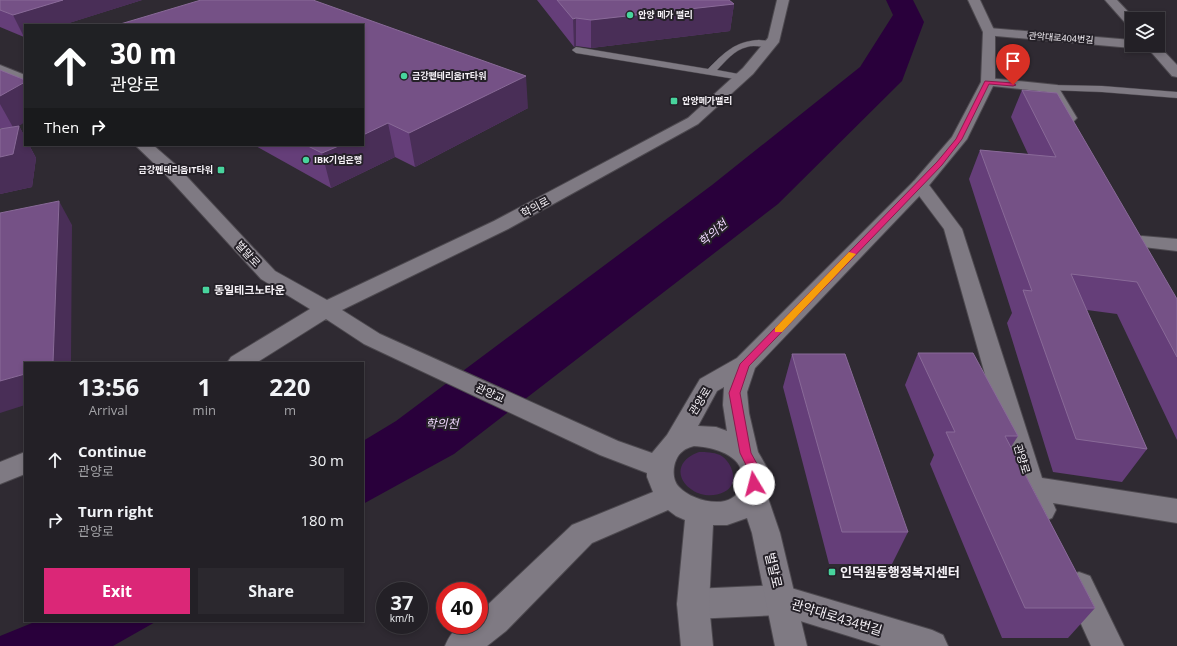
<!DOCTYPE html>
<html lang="en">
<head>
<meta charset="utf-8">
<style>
	:root { --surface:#232026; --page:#2b282e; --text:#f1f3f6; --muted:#a3a3a7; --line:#403e43; --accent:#db2777 }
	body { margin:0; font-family:"Open Sans","Noto Sans KR",sans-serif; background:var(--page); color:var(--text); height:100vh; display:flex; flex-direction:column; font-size:15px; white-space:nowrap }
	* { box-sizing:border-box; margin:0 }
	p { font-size:13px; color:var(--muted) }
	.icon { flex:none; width:22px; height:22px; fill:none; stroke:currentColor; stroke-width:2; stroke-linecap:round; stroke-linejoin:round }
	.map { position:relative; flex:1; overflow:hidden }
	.side { position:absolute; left:24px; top:362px; width:340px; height:260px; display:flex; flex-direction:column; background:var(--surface); border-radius:0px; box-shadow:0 2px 6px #0003,0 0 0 1px var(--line) }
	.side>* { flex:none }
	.banner { position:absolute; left:24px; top:24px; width:340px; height:122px; border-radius:0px; box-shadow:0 2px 6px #0003,0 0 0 1px var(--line); background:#202124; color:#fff; overflow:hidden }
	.tools { position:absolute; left:1125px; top:12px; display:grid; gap:8px }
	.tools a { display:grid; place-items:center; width:40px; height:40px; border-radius:0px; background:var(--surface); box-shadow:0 2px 6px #0003,0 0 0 1px var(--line); font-size:20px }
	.speed { position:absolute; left:376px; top:582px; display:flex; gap:8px; font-size:20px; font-weight:700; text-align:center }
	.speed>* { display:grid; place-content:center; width:52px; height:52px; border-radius:50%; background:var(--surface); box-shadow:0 2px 6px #0003,0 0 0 1px var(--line); line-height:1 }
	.speed small { font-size:10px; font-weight:400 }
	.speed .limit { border:6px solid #d22; background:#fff; color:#111 }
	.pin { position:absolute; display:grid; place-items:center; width:34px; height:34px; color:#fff; margin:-41px -17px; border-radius:50% 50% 50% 0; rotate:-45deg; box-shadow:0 0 4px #0007 }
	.pin .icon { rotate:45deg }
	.me { position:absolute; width:44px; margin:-22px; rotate:352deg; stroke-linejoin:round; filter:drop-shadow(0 0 3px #0008) }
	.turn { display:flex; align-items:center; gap:14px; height:84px; padding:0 20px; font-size:18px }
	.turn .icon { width:52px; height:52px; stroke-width:2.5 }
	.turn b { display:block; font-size:28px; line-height:34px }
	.then { display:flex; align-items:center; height:38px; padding:0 20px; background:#0003; gap:8px; font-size:15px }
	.eta { display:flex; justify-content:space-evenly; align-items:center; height:68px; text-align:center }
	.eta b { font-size:24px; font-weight:700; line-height:28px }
	.action { display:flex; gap:8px; margin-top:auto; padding:8px 20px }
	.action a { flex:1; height:46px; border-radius:0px; background:var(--accent); color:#fff; font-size:16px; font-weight:700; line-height:46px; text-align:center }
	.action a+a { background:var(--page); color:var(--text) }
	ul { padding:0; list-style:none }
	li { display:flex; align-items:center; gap:12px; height:60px; padding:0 20px }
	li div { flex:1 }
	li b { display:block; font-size:15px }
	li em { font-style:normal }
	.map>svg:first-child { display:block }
	.green { fill:#492859 }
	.water { fill:#29003b }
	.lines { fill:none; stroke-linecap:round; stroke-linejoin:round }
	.lane-casing { stroke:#4d494f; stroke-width:1 }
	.street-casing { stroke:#4d494f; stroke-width:2 }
	.secondary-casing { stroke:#4d494f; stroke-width:2 }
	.lane { fill:#7f7a83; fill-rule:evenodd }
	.street { fill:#7f7a83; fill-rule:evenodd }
	.secondary { fill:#7f7a83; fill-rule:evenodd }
	.wall { fill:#653e79 }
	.shaded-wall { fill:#492e57 }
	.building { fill:#755186; stroke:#896a98 }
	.route { fill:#db2777; stroke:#8e194d }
	.slow { fill:#f59e0b }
	.poi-dot { fill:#48d49d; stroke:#252128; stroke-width:1.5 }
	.labels { text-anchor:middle; stroke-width:4; stroke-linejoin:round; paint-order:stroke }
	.far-poi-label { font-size:9px; font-weight:bold; fill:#f7f3f8; stroke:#252128; text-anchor:start }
	.far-street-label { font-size:9px; fill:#f7f3f8; stroke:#252128 }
	.street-label { font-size:11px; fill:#f7f3f8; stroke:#252128 }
	.poi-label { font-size:11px; font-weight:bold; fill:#f7f3f8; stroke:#252128; text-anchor:start }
	.water-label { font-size:12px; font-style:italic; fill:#eed6fc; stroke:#252128 }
	.near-street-label { font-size:13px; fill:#f7f3f8; stroke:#252128 }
	.near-poi-label { font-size:13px; font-weight:bold; fill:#f7f3f8; stroke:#252128; text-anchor:start }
</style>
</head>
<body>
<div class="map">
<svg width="1177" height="646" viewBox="0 0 1177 646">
	<rect width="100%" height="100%" fill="#2f2a32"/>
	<!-- green -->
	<path class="green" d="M699,452C706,452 713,452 720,455C733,462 740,485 724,492C694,507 658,467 699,452Z"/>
	<!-- water -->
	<path class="water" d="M886,0H913L924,22L902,81L778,204L454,454L363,504V441L396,421L712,185L860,67L893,15Z
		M37,621H157L113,646H0V636Z"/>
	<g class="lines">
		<defs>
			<path id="lane" d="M759,40L770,41L774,44C768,50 755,44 747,47C734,50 726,61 717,70L744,75L746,77L741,80L576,53L572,50L576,47L708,69C724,53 735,41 759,40Z
				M1052,85L1102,86L1177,92V98L1102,92L1049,90L1047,88L1049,86Z"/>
			<path id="street" d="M1105,0H1117L1135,19H1132V27L1128,26Z
				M989,28L1132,40V45H1138L1132,48L985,35L983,32Z
				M1145,45H1158L1177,65V77L1172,76Z
				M988,78L1057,85L1077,118L1074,121H1064L1047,92L983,85L981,82L983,79Z
				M920,180L926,181L962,229L1042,478L1177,499V523L1053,503L1056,510L1052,518L1042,522L1032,518L1017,488L944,229L911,185L914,181Z
				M1142,236L1177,239V251L1135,246L1132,242L1135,238Z
				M1079,572L1090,576L1124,646H1091L1064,586L1068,576Z
				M781,585L932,630L943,635L948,646H881L781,615L693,619L682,614L677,604L682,594L693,589Z"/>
			<path id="secondary" d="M777,0H789L779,42L753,74L698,124L508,229L342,310L380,334L618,441L652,453L667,435L700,379L737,358L914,181L952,137L981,82L983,32L968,0H980L995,32V82L967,139L926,189L755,368L747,392L749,413L758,452L769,471L767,495L780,533L807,646H775L752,533L747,518L727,525H713L709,604L713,646H681L677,604L685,520L676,516L668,510L592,543L506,631L487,646H445C453,627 460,625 479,625V613L572,525L653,492L647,477V473L600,455L364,344L326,319L256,363H227L231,357L310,309L261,279L164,173L135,145H153L176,165L275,271L327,300L494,221L688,118L743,68L768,38ZM724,387L723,405L727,431L716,427L698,426L717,391ZM694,446C713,447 745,455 742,480C741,489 740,493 732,498C718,507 690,499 679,487C670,478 673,458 683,451C685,449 690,447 694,446Z
				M0,65L25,75V84L0,74Z
				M25,452V474L0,484V462Z"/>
		</defs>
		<!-- lane casing -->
		<use href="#lane" class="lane-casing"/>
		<!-- street casing -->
		<use href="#street" class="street-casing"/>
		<!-- secondary casing -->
		<use href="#secondary" class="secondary-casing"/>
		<!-- lane -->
		<use href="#lane" class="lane"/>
		<!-- street -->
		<use href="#street" class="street"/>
		<!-- secondary -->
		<use href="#secondary" class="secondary"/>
	</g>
	<!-- wall -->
	<path class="wall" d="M0,0H142L24,37L0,27Z
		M201,0L528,108L415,167L395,157L331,188L254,145H363Z
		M537,0H729L734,4L730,31L591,48L576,46L574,47Z
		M0,70L19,126L36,158L32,187L0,194V129L5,128H0Z
		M1022,90L1177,299V440L1117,314L1087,310L1147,449L1122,482L1053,472L1007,323L1012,313L969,179L980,150L1028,154L1011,117Z
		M918,353L1018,436L1011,447L1095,608L1068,638H1002L930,464L934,455L905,385Z
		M792,354L908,532L892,564H829L783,387Z"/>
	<!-- shaded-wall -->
	<path class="shaded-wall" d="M63,0H142L63,25H25V37H24L13,15Z
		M734,4L730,31L591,48V20Z
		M576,18V46L574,47L573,19Z
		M526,76L528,108L415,167L409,133Z
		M25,82V122L19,126L25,137V145H29L36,158L32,187L0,194V157L14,129L0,104V96Z
		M388,123L395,157L331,188L322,153L341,145H363V135Z
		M59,201L72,225L71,363H53Z
		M25,374V405L0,413V381Z"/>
	<!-- building -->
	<path class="building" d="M0,0H63L13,15L0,10Z
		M201,0H313L526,76L409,133L388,123L363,135V25H117Z
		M557,0H729L734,4L591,20L576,18L573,19Z
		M0,70L25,80V82L0,96Z
		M1022,90L1057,93L1177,299V357L1137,282L1071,274L1147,449L1076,439L1023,290L1032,291L980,150L1056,157Z
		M19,126L13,154L0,157V129Z
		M306,145H341L322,153Z
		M59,201L53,363H25V374L0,381V213Z
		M918,353H973L1018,436H1005L1095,608H1025L946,432H955Z
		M792,354H845L908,532H842Z"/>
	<!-- route -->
	<path class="route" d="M985,81L1013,83L1016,85L1013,86L989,84L962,139L942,165L749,366L740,393L751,453L762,473L758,487H750L749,484L750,473L740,453L729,393L740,364L937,162L956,139Z"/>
	<!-- slow -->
	<path class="slow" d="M849,252L856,254L782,332H775V328Z"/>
	<!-- markers -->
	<g class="poi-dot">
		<circle cx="630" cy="15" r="4"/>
		<circle cx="404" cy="76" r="4"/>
		<rect x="670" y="97" width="8" height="8" rx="2"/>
		<circle cx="306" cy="160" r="4"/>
		<rect x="217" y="166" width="8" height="8" rx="2"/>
		<rect x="202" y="286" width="8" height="8" rx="2"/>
		<rect x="828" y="568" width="8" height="8" rx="2"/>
	</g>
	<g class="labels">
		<!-- far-poi labels -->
		<g class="far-poi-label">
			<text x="638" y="18">안양 메가 밸리</text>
			<text x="412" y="79">금강펜테리움IT타워</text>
			<text x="682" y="104">안양메가밸리</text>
			<text x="314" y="163">IBK기업은행</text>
			<text x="213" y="173" text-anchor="end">금강펜테리음IT타워</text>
		</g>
		<!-- far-street labels -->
		<g class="far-street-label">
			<text transform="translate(1061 38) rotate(4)" y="3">관악대로404번길</text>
		</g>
		<!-- street labels -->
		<g class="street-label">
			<text transform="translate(535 207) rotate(-28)" y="4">학의로</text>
			<text transform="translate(248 254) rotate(47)" y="4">벌말로</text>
			<text transform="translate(490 393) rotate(25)" y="4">관양교</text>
			<text transform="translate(700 401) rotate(-58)" y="4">관양로</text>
			<text transform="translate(1022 459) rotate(73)" y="4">관양로</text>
		</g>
		<!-- poi labels -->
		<g class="poi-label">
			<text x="214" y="294">동일테크노타운</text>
		</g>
		<!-- water labels -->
		<g class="water-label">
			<text transform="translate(713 233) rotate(-41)" y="4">학의천</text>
			<text x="442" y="428">학의천</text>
		</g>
		<!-- near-street labels -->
		<g class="near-street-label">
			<text transform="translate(774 570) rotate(77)" y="5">벌말로</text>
			<text transform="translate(837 617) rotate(17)" y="5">관악대로434번길</text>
		</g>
		<!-- near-poi labels -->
		<g class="near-poi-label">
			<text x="840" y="577">인덕원동행정복지센터</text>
		</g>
	</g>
</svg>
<div class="tools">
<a><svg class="icon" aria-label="layers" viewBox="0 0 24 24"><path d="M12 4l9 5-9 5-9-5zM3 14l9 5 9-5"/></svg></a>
</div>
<div class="speed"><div>37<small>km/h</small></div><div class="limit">40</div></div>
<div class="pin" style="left:1013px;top:85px;background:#d93025"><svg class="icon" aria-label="arrive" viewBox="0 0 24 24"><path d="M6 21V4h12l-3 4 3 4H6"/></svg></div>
<svg class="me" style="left:754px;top:484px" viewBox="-20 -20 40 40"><circle r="19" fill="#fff"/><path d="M0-13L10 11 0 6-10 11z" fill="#db2777"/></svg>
<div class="banner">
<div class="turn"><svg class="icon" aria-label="ahead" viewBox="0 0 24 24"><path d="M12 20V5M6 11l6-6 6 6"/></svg><div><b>30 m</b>관양로</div></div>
<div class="then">Then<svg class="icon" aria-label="right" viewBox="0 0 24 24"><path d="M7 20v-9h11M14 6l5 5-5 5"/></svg></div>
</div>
<section class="side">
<div class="eta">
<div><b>13:56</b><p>Arrival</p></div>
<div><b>1</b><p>min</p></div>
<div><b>220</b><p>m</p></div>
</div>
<ul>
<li><svg class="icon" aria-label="ahead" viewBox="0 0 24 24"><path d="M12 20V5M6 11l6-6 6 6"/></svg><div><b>Continue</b><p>관양로</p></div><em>30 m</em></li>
<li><svg class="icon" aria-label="right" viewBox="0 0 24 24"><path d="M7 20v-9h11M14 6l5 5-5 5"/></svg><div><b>Turn right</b><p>관양로</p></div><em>180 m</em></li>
</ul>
<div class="action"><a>Exit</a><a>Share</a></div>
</section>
</div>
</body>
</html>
